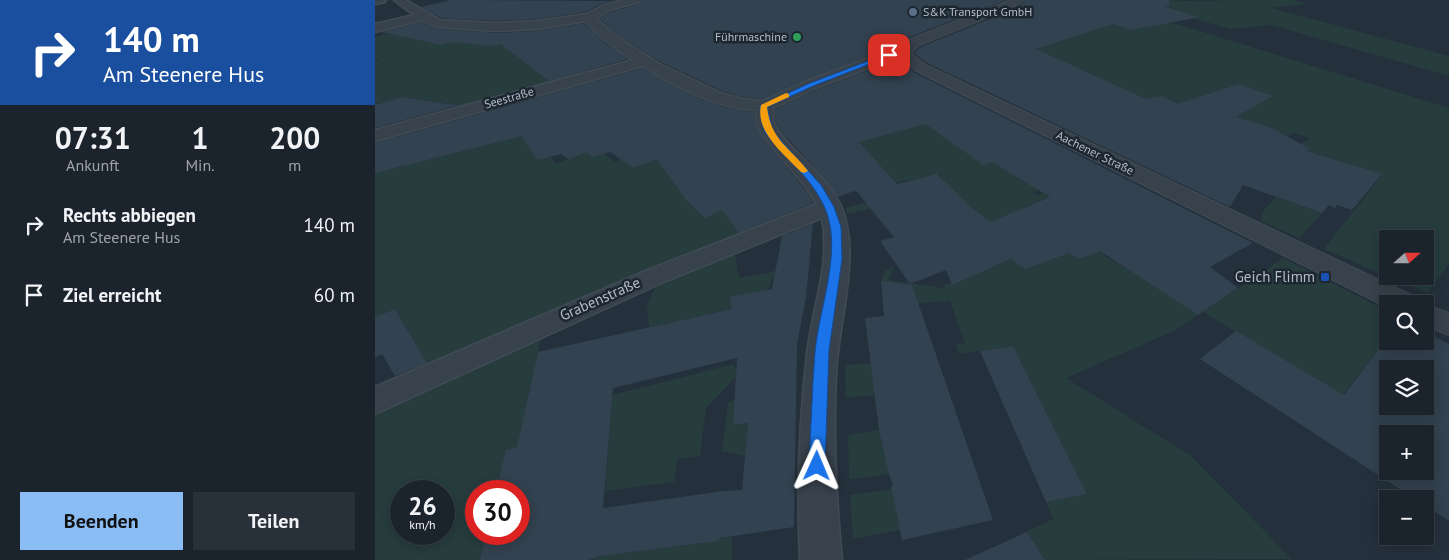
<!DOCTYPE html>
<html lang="de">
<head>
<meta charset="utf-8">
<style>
	:root { --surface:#1b242d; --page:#283039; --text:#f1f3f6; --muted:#a0a4aa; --line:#394149; --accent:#8bbdf5 }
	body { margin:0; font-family:"PT Sans",sans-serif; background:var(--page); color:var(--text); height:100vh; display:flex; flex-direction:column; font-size:19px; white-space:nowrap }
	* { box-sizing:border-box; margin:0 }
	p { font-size:16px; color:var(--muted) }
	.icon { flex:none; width:28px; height:28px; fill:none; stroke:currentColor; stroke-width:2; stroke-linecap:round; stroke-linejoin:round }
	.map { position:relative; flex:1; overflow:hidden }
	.details { display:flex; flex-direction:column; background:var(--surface); width:375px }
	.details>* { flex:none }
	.hud { background:#1a4fa0; color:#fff; overflow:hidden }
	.needle { width:32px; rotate:69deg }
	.fabs { position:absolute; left:1004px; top:230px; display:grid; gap:10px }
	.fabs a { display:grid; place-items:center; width:55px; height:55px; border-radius:0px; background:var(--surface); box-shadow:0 2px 12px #0003,0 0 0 1px var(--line); font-size:25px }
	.speed { position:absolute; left:15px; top:480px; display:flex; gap:10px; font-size:25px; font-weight:700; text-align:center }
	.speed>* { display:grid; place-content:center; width:65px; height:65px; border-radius:50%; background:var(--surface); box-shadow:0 2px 12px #0003,0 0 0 1px var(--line); line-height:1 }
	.speed small { font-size:12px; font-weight:400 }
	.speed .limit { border:8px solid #d22; background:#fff; color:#111 }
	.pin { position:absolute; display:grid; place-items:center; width:42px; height:42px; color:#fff; margin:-21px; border-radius:10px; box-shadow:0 2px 8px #0006 }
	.me { position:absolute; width:55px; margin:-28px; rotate:1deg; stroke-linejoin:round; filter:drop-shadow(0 0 4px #0008) }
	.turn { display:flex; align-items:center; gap:18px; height:105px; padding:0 20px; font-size:22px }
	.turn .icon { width:65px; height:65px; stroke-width:2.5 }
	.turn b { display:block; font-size:35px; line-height:42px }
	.eta { display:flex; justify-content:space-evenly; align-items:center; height:85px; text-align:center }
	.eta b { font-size:30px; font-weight:700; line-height:35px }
	.cta { display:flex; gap:10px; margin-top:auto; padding:10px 20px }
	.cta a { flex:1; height:58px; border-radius:0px; background:var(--accent); color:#111; font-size:20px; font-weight:700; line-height:58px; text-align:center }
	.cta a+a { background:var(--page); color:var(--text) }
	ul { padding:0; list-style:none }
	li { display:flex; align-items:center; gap:15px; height:70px; padding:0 20px }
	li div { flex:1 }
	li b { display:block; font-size:19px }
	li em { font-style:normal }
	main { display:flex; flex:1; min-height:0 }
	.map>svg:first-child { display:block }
	.green { fill:#263c3d; fill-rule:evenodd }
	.building { fill:#334250; fill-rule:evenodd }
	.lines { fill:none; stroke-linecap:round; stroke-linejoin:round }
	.minor-casing { stroke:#414b55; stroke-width:3 }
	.tertiary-casing { stroke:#414b55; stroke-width:2 }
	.minor { fill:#38424c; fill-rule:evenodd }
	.tertiary { fill:#38424c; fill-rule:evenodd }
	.route { fill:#1a73e8; stroke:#114b97 }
	.slow { fill:#f59e0b }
	.service-dot { fill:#5c6f8a; stroke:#1d2731; stroke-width:2 }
	.leisure-dot { fill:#2e9e5b; stroke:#1d2731; stroke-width:2 }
	.transit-dot { fill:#1a4fb4; stroke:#1d2731; stroke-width:2 }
	.labels { text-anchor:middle; stroke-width:5; stroke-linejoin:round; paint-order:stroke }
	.far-poi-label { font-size:12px; fill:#b4bdc8; stroke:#1d2731; text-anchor:start }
	.far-street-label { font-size:12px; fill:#b4bdc8; stroke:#1d2731 }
	.poi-label { font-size:15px; fill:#b4bdc8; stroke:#1d2731; text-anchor:end }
	.street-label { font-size:15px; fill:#b4bdc8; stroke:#1d2731 }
</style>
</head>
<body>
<main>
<section class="details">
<div class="hud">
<div class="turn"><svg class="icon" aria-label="right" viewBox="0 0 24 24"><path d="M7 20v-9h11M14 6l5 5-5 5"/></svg><div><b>140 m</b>Am Steenere Hus</div></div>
</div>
<div class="eta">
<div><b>07:31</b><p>Ankunft</p></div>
<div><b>1</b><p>Min.</p></div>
<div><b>200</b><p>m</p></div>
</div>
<ul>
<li><svg class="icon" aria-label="right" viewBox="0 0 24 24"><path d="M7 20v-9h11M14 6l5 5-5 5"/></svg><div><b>Rechts abbiegen</b><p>Am Steenere Hus</p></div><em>140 m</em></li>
<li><svg class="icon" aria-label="arrive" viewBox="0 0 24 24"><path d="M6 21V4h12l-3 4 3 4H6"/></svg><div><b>Ziel erreicht</b></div><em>60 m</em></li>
</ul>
<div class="cta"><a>Beenden</a><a>Teilen</a></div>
</section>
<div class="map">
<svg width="1074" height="560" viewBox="0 0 1074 560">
	<rect width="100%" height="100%" fill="#24303c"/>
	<!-- green -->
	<path class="green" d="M788,0C799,0 843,3 846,0H918L932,4L897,8L1074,56V76L896,25L855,29L772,5Z
		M744,6L1074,108V264L1052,293L1013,276H1050V239H1012V276L949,249L1007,175L921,147L934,138L919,133L906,142L592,56L647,43L594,27L626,15Z
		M55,24L66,27L47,32L44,37L80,28L92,29L85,31C91,32 114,29 122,29L101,36L115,43L124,44L147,40L208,74L84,108L78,104L27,97L0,105V62L6,60H0V37L11,34L7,32L15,30L6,28Z
		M226,75L232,79L197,88L168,140L180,164L222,147L230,151V154L240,162L272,147L346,208L367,236L55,369L21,309L0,317V169L27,167L26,163L3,145L2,140L30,132L37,147L149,110L143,100Z
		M547,77L570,88L559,91L572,98L584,95L602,104L597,103L556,123L671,187L659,192L663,195L674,191L679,195L641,211L704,259L732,247L737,250L729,255L750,268L759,264L780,286L823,315L799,331L691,378L816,456L917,559L653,560L666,554L652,531L678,519L671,502L712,494L638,346L584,354L581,344L590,343L575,301L539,304L506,281L510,271L519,266L514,280L569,288L570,284H578L641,257L516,227L511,228L495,209L473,214L470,208L571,183L564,175L521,183L442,167L420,147L462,134L411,138C384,115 409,103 429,91L433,93L463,82Z
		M901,197L947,213L924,238L886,221L887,212Z
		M371,242L375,248L360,255L364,278L401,271L433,273V278L401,273L385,303L374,317L354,297L357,309L274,327L272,305L280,287L283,285L281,279Z
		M908,258L1012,311V338L968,395L828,312Z
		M166,338L133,491H101V534H124L119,560H0V408L44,392L46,394ZM26,491H69V534H26Z
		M496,363L501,395L471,398L470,365Z
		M359,364L362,376L331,408L325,456L303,459L299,482L230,491L237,395Z
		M361,399L358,425L373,423L370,456L347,451L353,402Z
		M504,430L514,474L474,480L473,435Z
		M517,489L525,530L478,539L475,495Z
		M357,536V560H213L226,556L343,541L344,538Z"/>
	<!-- building -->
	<path class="building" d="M76,0L236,1L241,0L226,4L210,12L163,19L120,21L66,18L46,7Z
		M267,0H631L534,37L522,49L505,51L387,99L367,97L347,91L284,61L243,36L224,18L236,12L264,4Z
		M651,0H794L795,5L790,7L825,17L757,30L738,24L661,49L771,99L787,96L803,104L864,84L898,96L861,117L897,128L935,149L932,151L1007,174L977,210L962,205L960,208L954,205L947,213L868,185L855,207L552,63L540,54V51L546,47L644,7Z
		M47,22L62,29L120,33L163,31L210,23L231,44L253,59L174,81L126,44L114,46L79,42L66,45L7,32Z
		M526,60L540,73L878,243L835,267L863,288L823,315L725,251L704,259L694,253L650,269L636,259L577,285L571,270L535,284L505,241L519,237L483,193L479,191L463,197L446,175L405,130L401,122L400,109L442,90L514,62ZM551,124L608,165L617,162L675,197L615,222L597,208L562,174L522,184L484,142Z
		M268,68L321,97L350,107L379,112V123L384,133L428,187L439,203L364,233L347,210L330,218L311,200L282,159L258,168L235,152L217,157L212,152L194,159L186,154L162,160L147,136L0,173V143Z
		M27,97L81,105H84L0,128V105Z
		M438,224L431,297L422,344L419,527L344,538V541L226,556L213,560H105L111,534H144V491H121L131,450L142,447L163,352L357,309L354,297L397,289L407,236ZM362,358L358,425L373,423L367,490L349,491L228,508L238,388Z
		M506,281L537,285L618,520L527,540L516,486L518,485L513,471L504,430L490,318L509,316Z
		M20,309L52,363L20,376L7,354L0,358V317Z
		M861,331L969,395L1012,338V341H1050V332L1074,344V521L1050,505V499H1040L825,359ZM1012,369H1050V406H1012ZM1012,434H1050V471H1012Z
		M638,346L712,494L671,502L605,351Z
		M652,532L670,560H590Z"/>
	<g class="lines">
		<defs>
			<path id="minor" d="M0,0H11L10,2L0,4Z
				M19,0H31L65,20L120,23L163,21L211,14L227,6L248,0H265L264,2L235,10L221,18L242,37L283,63L346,93L367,99L387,101L431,82L506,53L529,50L534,51L536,54L534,57L514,60L441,88L398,108L399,123L403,131C422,156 452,177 466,206C487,253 463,323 461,374C458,436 461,498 467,560H425C422,491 424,422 432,354C437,308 456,264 447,218L291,281L0,414V387L273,270L442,204L430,186L385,132L381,123V110C340,108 302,87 268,66L0,141V130L258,60C240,49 224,37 211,21L163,29L120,31L62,27L47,20L0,32V24L39,15Z"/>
			<path id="tertiary" d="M636,0H649L643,5L545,45L538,50V55L551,65L1040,297L1044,304H1012V307L541,71L524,56V48L535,39Z
				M1050,304L1074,313V335L1050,326Z"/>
		</defs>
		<!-- minor casing -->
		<use href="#minor" class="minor-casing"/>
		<!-- tertiary casing -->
		<use href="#tertiary" class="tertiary-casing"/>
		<!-- minor -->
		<use href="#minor" class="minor"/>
		<!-- tertiary -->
		<use href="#tertiary" class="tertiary"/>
	</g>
	<!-- route -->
	<path class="route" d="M512,54L517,55L438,86L392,107L398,132L446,185L459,207L466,227L467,259L454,350L450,466L448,471L442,473L437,471L434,466C436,428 437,390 440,352C444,308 469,248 449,206C436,177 409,157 390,132L387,123L385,106L433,84Z"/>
	<!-- slow -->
	<path class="slow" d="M411,93L414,94V97L392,107C396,141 414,146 433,171L429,173L426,172C409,154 380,132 386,105Z"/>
	<!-- markers -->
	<circle class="service-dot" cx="538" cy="12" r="5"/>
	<circle class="leisure-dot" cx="422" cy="37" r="5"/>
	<rect class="transit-dot" x="945" y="272" width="10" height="10" rx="2.5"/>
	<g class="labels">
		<!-- far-poi labels -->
		<g class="far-poi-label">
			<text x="548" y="16">S&amp;K Transport GmbH</text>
			<text x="412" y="41" text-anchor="end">Führmaschine</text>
		</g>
		<!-- far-street labels -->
		<g class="far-street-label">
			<text transform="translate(134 98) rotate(-16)" y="4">Seestraße</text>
			<text transform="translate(720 153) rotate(26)" y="4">Aachener Straße</text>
		</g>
		<!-- poi labels -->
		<g class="poi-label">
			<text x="940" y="282">Geich Flimm</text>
		</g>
		<!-- street labels -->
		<g class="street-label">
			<text transform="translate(225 299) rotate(-24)" y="5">Grabenstraße</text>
		</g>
	</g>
</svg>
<div class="fabs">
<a><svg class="needle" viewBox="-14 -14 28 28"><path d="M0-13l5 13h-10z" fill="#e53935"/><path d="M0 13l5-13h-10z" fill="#a0a4aa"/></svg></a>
<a><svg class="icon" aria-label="search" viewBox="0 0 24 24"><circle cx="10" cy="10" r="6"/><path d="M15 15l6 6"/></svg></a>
<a><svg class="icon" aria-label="layers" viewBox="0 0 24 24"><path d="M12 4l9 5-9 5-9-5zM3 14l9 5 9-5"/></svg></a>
<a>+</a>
<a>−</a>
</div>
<div class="speed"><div>26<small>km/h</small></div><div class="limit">30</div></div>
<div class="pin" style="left:514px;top:55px;background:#d93025"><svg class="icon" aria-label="arrive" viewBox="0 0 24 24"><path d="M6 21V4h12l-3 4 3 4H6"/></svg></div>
<svg class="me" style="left:442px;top:466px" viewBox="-20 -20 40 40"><path d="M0-17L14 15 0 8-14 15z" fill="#1a73e8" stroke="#fff" stroke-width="4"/></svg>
</div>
</main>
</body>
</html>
